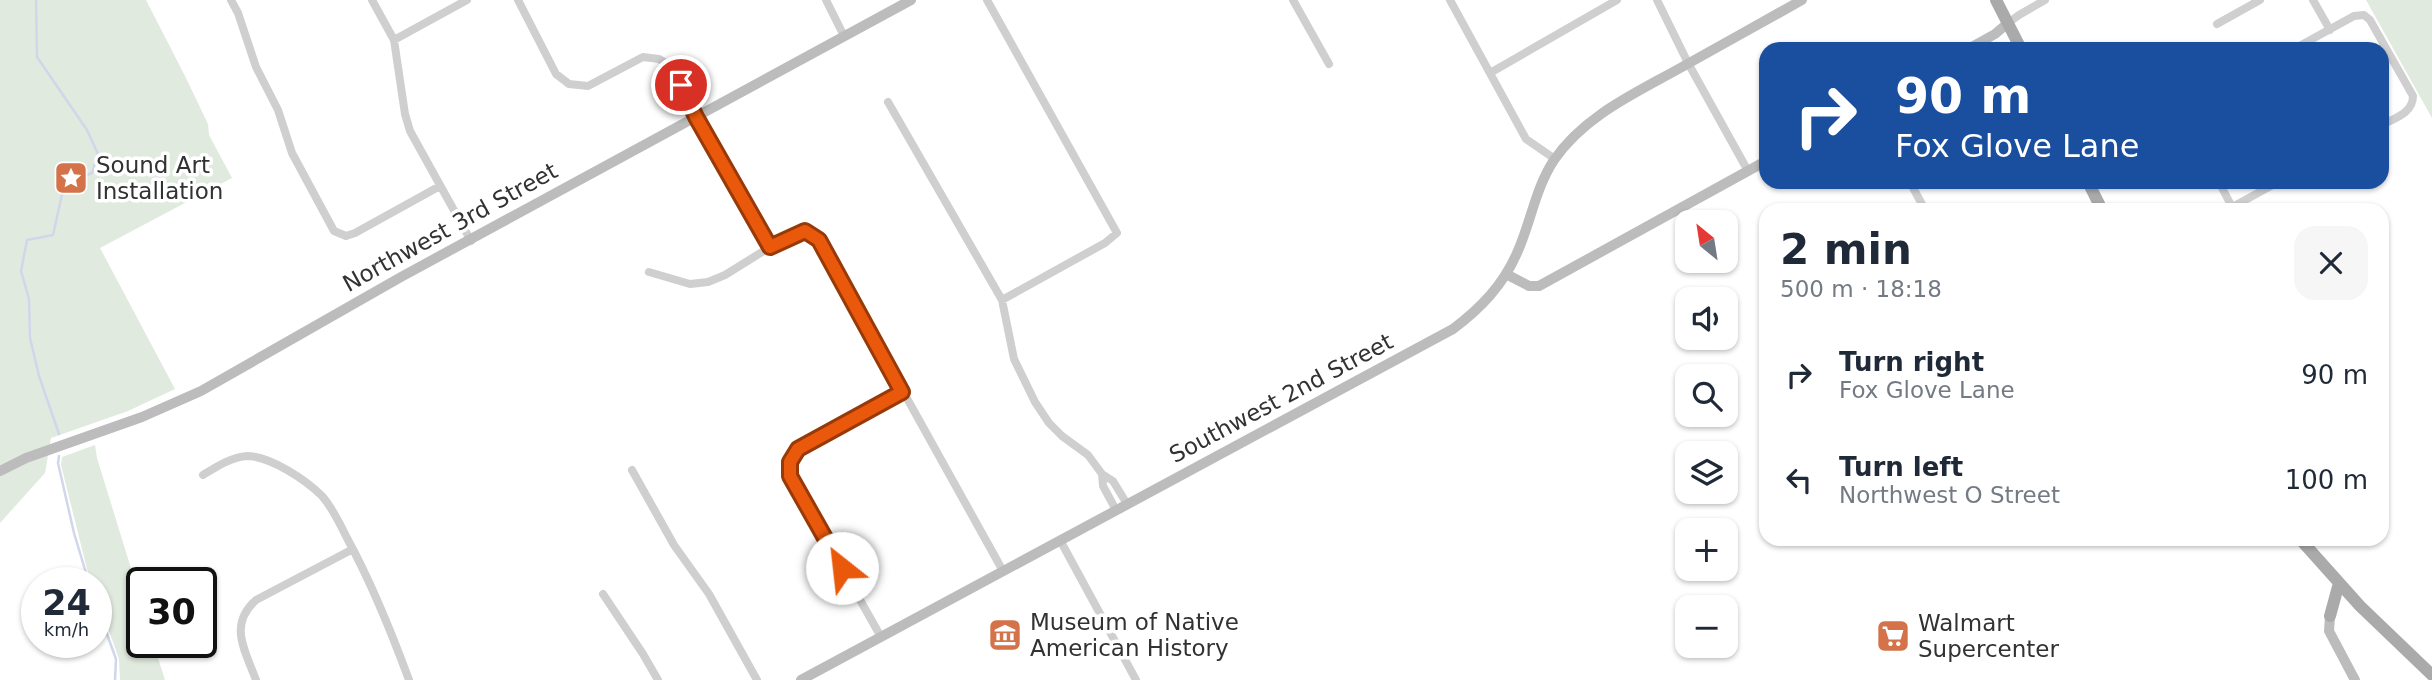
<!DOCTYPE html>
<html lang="en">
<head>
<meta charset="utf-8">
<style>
	:root { --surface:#fff; --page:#f6f6f7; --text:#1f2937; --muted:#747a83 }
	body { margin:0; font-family:"DejaVu Sans",sans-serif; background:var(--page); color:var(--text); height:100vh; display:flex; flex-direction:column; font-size:26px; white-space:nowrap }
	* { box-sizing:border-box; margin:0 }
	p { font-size:23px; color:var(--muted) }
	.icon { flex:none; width:38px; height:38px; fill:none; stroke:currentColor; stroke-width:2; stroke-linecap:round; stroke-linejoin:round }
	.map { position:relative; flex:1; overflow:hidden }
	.drawer { position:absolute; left:1759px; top:203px; width:630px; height:343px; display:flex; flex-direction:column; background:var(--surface); border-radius:21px; box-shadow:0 2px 5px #0004 }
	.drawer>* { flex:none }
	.banner { position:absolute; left:1759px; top:42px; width:630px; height:147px; border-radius:21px; box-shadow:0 2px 5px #0004; background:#1a4fa0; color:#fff; overflow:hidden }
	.needle { width:46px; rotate:330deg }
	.tools { position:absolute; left:1675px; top:210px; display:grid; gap:14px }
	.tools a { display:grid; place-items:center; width:63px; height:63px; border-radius:14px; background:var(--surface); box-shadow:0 2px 5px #0004; font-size:35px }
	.speed { position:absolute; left:21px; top:567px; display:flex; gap:14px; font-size:35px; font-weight:700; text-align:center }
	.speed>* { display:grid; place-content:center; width:91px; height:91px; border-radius:50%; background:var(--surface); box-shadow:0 2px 5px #0004; line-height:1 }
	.speed small { font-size:18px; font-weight:400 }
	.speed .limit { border:4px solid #111; border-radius:10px; background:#fff; color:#111 }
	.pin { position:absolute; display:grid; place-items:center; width:60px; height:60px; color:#fff; margin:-30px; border:4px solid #fff; border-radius:50%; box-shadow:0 2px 7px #0007 }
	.me { position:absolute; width:77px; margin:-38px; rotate:331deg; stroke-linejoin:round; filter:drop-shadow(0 0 5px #0008) }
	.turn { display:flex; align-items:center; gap:24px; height:147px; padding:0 21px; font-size:32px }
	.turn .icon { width:91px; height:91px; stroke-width:2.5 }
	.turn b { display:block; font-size:49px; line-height:60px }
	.round { display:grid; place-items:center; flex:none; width:74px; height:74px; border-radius:21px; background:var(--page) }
	.overview { display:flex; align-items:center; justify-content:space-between; height:119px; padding:0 21px }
	h1 { font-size:42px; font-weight:700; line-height:52px }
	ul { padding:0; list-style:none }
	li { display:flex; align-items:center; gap:21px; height:105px; padding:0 21px }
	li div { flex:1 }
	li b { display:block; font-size:26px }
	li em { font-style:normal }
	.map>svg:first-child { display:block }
	.green { fill:#e1eadf }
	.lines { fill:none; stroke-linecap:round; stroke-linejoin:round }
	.stream { stroke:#d1d7ea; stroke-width:2.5 }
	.street { stroke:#cfcfcf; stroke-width:8 }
	.secondary { stroke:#bcbcbc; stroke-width:10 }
	.primary { stroke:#aaa; stroke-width:12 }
	.route-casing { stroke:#983908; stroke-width:18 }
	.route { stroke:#ea580c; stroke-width:12 }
	.labels { text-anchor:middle; stroke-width:7; stroke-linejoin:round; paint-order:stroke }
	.poi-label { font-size:23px; fill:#323232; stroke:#fff; text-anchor:start }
	.street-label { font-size:23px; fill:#323232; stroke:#fff }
</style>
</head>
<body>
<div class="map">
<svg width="2432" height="680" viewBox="0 0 2432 680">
	<rect width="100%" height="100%" fill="#fff"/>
	<!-- green -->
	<path class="green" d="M0,0H146L185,76L208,124L209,135L232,178L100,248L175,389L128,411L51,438L45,473L0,523Z
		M2366,0H2432V118Z
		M95,445L97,458L142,604V642H153L165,680H120L119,659L96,594V583H92L87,569L61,465L62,457Z"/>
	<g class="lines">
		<!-- stream -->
		<path class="stream" d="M36,0L37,57L87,130L98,154L92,173L79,178L63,190L53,235L27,240L21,271L29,299L30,338L39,376L59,434
			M59,456L58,463L74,533L89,583
			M96,604L116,659L115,680"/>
		<!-- street -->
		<path class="street" d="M231,0L238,13L256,67L278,110L292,153L334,231L346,236L355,233L440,186
			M372,0L394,40L405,114L410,131L471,241
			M518,0L556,74L569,84L588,86L643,57L659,59L671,66L696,117L770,247
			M826,0L844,36
			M987,0L1117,233L1105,243L1002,300
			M1293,0L1329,64
			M1450,0L1526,139L1555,159
			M1657,0L1688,63L1748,171
			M2313,0L2330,30
			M2008,23L2019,15L2045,0
			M2217,24L2260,0
			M394,40L467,0
			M2294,49L2354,16L2364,15L2370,20L2413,96C2413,113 2395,118 2382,125
			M1490,73L1617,0
			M888,102L1002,300L1014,359L1035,402L1049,423L1062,436L1088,455L1102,474L1113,481L1127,504
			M1910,182L1925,210
			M2219,182L2232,207
			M2227,210L2278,182
			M649,272L690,284L708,282L725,275L770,247L805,231L819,240L1003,571
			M632,470L674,545L709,594L757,680
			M1102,474L1103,486L1116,510
			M203,475C216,467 231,457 247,456C270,456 306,480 322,496C332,507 340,524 347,538C372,584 391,631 409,680
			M1060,540L1136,680
			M603,594L643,654L658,680
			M881,637L790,476V462L798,449L902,392
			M256,680C245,650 228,625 256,600L353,549"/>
		<!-- secondary -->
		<path class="secondary" d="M1968,49L1995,34L2008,23
			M1506,274L1529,286H1539L1766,161
			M0,471L26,458L142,417L201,391L401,277L911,0
			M2330,616L2329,631L2355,680
			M801,680L1453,329C1481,308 1503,285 1517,253C1531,222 1535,189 1554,160C1585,115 1636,93 1682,67C1722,45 1762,22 1802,0"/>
		<!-- primary -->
		<path class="primary" d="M1996,0L2021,49
			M2088,182L2102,210
			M2300,539L2360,606L2432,675
			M2330,616L2339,583"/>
	</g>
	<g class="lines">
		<defs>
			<path id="route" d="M681,85L696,117L770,247L805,231L819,240L902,392L798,449L790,462V476L842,568"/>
		</defs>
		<!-- route casing -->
		<use href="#route" class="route-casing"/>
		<!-- route -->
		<use href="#route" class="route"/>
	</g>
	<!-- icons -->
	<defs>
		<symbol id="sight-square" viewBox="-11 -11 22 22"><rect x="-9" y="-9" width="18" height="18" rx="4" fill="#d47349" stroke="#fff"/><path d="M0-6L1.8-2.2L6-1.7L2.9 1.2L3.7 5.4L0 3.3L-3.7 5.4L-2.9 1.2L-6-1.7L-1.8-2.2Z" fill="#fff"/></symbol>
		<symbol id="museum-square" viewBox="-11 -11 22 22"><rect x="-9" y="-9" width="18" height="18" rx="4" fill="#d47349" stroke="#fff"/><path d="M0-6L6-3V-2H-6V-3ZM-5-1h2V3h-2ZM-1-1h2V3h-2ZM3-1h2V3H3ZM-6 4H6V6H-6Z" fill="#fff"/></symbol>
		<symbol id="supermarket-square" viewBox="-11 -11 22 22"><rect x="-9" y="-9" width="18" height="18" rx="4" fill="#d47349" stroke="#fff"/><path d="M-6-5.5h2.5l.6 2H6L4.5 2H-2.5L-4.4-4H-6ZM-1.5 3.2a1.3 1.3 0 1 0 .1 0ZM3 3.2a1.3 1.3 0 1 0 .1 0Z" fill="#fff"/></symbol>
	</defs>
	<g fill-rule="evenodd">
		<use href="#sight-square" x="52" y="159" width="38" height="38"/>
		<use href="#museum-square" x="986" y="616" width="38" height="38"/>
		<use href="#supermarket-square" x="1874" y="617" width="38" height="38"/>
	</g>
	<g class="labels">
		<!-- poi labels -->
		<g class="poi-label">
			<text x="96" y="173">Sound Art<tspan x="96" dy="26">Installation</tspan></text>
			<text x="1030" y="630">Museum of Native<tspan x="1030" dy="26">American History</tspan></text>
			<text x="1918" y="631">Walmart<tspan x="1918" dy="26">Supercenter</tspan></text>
		</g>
		<!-- street labels -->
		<g class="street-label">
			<text transform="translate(450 227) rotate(-29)" y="8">Northwest 3rd Street</text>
			<text transform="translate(1281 398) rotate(-28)" y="8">Southwest 2nd Street</text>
		</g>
	</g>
</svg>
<div class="tools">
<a><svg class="needle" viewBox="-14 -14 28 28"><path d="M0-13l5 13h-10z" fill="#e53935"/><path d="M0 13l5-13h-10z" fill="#747a83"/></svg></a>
<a><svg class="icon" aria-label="sound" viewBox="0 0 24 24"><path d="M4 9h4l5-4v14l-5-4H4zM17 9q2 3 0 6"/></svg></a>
<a><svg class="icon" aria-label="search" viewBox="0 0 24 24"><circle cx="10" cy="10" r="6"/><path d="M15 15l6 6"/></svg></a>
<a><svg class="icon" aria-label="layers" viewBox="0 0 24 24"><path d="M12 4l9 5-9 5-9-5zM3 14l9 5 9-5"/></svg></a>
<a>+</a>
<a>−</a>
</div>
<div class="speed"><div>24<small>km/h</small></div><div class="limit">30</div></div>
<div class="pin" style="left:681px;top:85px;background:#d93025"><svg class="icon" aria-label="arrive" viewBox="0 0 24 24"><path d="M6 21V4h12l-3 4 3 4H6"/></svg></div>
<svg class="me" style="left:842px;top:568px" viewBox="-20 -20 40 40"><circle r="19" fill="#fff"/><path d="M0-13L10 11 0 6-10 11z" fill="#ea580c"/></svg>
<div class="banner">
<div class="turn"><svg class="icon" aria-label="right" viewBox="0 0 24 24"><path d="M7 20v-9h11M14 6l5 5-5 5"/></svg><div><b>90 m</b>Fox Glove Lane</div></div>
</div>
<section class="drawer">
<div class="overview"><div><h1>2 min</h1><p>500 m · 18:18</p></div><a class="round"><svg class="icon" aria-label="close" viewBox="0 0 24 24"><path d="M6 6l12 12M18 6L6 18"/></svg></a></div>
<ul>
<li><svg class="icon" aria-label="right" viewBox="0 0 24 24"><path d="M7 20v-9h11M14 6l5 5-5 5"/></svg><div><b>Turn right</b><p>Fox Glove Lane</p></div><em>90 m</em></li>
<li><svg class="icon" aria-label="left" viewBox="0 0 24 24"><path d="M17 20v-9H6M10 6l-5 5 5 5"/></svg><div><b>Turn left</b><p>Northwest O Street</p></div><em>100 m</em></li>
</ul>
</section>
</div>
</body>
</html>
